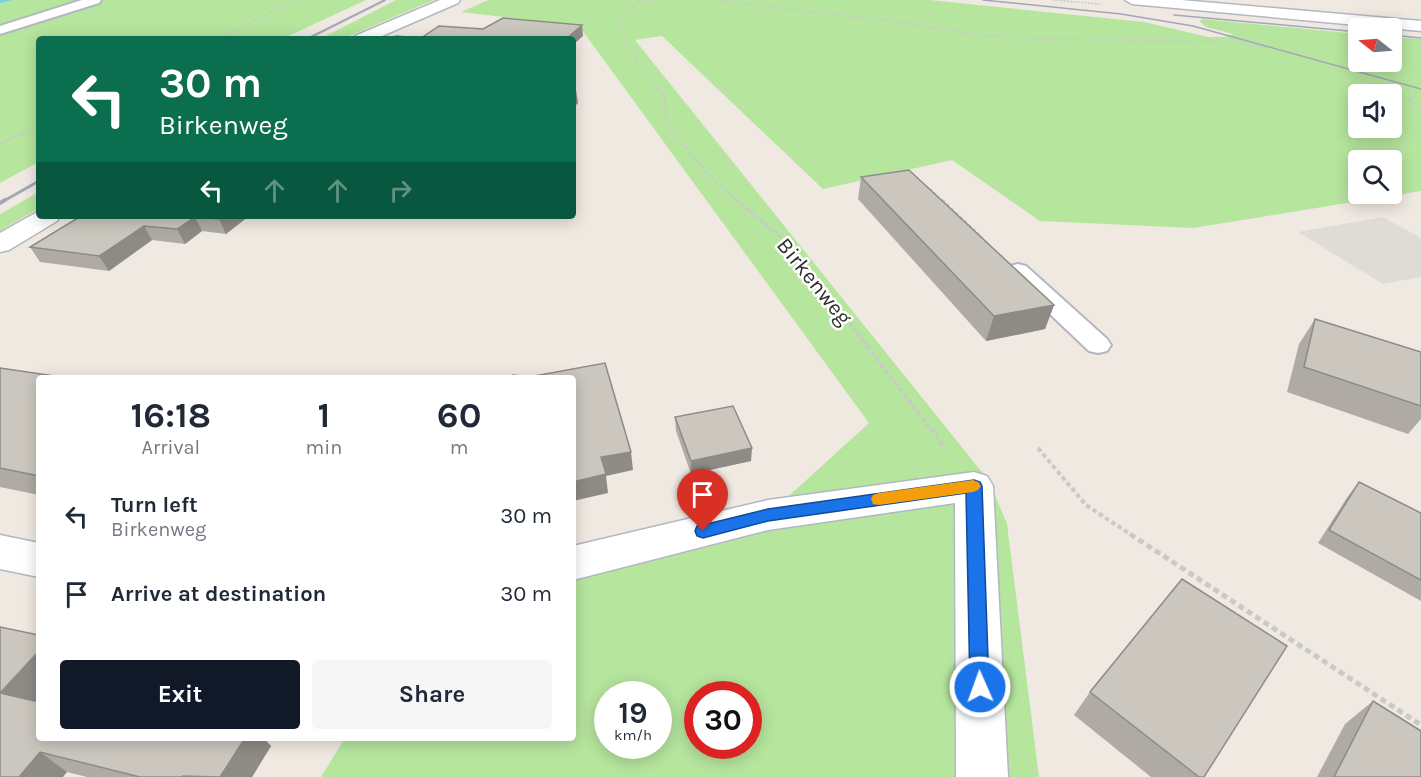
<!DOCTYPE html>
<html lang="en">
<head>
<meta charset="utf-8">
<style>
	:root { --surface:#fff; --page:#f6f6f7; --text:#1f2937; --muted:#747a83; --accent:#111827 }
	body { margin:0; font-family:Karla,sans-serif; background:var(--page); color:var(--text); height:100vh; display:flex; flex-direction:column; font-size:22px; white-space:nowrap }
	* { box-sizing:border-box; margin:0 }
	p { font-size:20px; color:var(--muted) }
	.icon { flex:none; width:33px; height:33px; fill:none; stroke:currentColor; stroke-width:2; stroke-linecap:round; stroke-linejoin:round }
	.map { position:relative; flex:1; overflow:hidden }
	.side { position:absolute; left:36px; top:375px; width:540px; height:366px; display:flex; flex-direction:column; background:var(--surface); border-radius:6px; box-shadow:0 3px 15px #0003 }
	.side>* { flex:none }
	.hud { position:absolute; left:36px; top:36px; width:540px; height:183px; border-radius:6px; box-shadow:0 3px 15px #0003; background:#0b6e4f; color:#fff; overflow:hidden }
	.needle { width:39px; rotate:287deg }
	.tools { position:absolute; left:1348px; top:18px; display:grid; gap:12px }
	.tools a { display:grid; place-items:center; width:54px; height:54px; border-radius:6px; background:var(--surface); box-shadow:0 3px 15px #0003; font-size:30px }
	.speed { position:absolute; left:594px; top:681px; display:flex; gap:12px; font-size:30px; font-weight:700; text-align:center }
	.speed>* { display:grid; place-content:center; width:78px; height:78px; border-radius:50%; background:var(--surface); box-shadow:0 3px 15px #0003; line-height:1 }
	.speed small { font-size:15px; font-weight:400 }
	.speed .limit { border:9px solid #d22; background:#fff; color:#111 }
	.pin { position:absolute; display:grid; place-items:center; width:51px; height:51px; color:#fff; margin:-62px -26px; border-radius:50% 50% 50% 0; rotate:-45deg; box-shadow:0 0 6px #0007 }
	.pin .icon { rotate:45deg }
	.me { position:absolute; width:66px; margin:-33px; rotate:358deg; stroke-linejoin:round; filter:drop-shadow(0 0 4px #0008) }
	.turn { display:flex; align-items:center; gap:21px; height:126px; padding:0 24px; font-size:27px }
	.turn .icon { width:78px; height:78px; stroke-width:2.5 }
	.turn b { display:block; font-size:42px; line-height:51px }
	.lanes { display:flex; align-items:center; height:57px; padding:0 24px; background:#0003; justify-content:center; gap:30px; direction:ltr }
	.lanes .off { opacity:.35 }
	.eta { display:flex; justify-content:space-evenly; align-items:center; height:102px; text-align:center }
	.eta b { font-size:36px; font-weight:700; line-height:42px }
	.action { display:flex; gap:12px; margin-top:auto; padding:12px 24px }
	.action a { flex:1; height:69px; border-radius:6px; background:var(--accent); color:#fff; font-size:24px; font-weight:700; line-height:69px; text-align:center }
	.action a+a { background:var(--page); color:var(--text) }
	ul { padding:0; list-style:none }
	li { display:flex; align-items:center; gap:18px; height:78px; padding:0 24px }
	li div { flex:1 }
	li b { display:block; font-size:22px }
	li em { font-style:normal }
	.map>svg:first-child { display:block }
	.green { fill:#b6e59e; fill-rule:evenodd }
	.plaza { fill:#dfdcd8 }
	.lines { fill:none; stroke-linecap:round; stroke-linejoin:round }
	.stream { fill:#75cff0; fill-rule:evenodd }
	.service-casing { stroke:#b4b7c1; stroke-width:4 }
	.minor-casing { stroke:#b4b7c1; stroke-width:3 }
	.tertiary-casing { stroke:#b4b7c1; stroke-width:3 }
	.secondary-casing { stroke:#b4b7c1; stroke-width:3 }
	.path-far4 { stroke:#c9c9c9; stroke-width:1.5; stroke-dasharray:2 1.5; stroke-linecap:butt }
	.path-far3 { stroke:#c9c9c9; stroke-width:2; stroke-dasharray:3 2; stroke-linecap:butt }
	.path-far2 { stroke:#c9c9c9; stroke-width:3; stroke-dasharray:4 2; stroke-linecap:butt }
	.path-far1 { stroke:#c9c9c9; stroke-width:4; stroke-dasharray:4.5 3; stroke-linecap:butt }
	.path { stroke:#c9c9c9; stroke-width:5; stroke-dasharray:6 4; stroke-linecap:butt }
	.service { fill:#fff; fill-rule:evenodd }
	.minor { fill:#fff; fill-rule:evenodd }
	.tertiary { fill:#fff; fill-rule:evenodd }
	.secondary { fill:#fff; fill-rule:evenodd }
	.tram { stroke:#a3a6b8; stroke-width:1.5 }
	.rail-far2 { stroke:#a3a6b8; stroke-width:2 }
	.rail-far1 { stroke:#a3a6b8; stroke-width:3 }
	.rail { stroke:#a3a6b8; stroke-width:4 }
	.wall { fill:#afaba4 }
	.shaded-wall { fill:#8e8b86 }
	.building { fill:#cbc7bf; stroke:#8e8b86; stroke-width:1.5 }
	.route { fill:#1a73e8; stroke:#114b97; stroke-width:1.5 }
	.slow { fill:#f59e0b }
	.labels { text-anchor:middle; stroke-width:5; stroke-linejoin:round; paint-order:stroke }
	.street-label { font-size:22px; fill:#2e2e2e; stroke:#fff }
</style>
</head>
<body>
<div class="map">
<svg width="1421" height="777" viewBox="0 0 1421 777">
	<rect width="100%" height="100%" fill="#efe9e1"/>
	<!-- green -->
	<path class="green" d="M0,0H366L282,39H39V162L0,183Z
		M396,0H434L342,39H320Z
		M488,0H929L1144,22L1208,37H1224L1233,34L1206,27L1199,21L1203,19L1359,34V62H1392V37L1421,39V191L1193,228L1040,221L952,160L823,189L662,36L635,40L989,481L1007,524L1039,777H321L345,738H573V563L768,515L869,423L579,26L461,12ZM1359,94H1392V128H1359ZM1359,160H1392V194H1359ZM608,694H658V746H608ZM698,694H748V746H698Z
		M39,192V208L0,231V214Z"/>
	<!-- plaza -->
	<path class="plaza" d="M1383,217L1421,238V277L1383,284L1298,232Z"/>
	<g class="lines">
		<!-- stream -->
		<path class="stream" d="M0,0H12L0,3Z"/>
		<defs>
			<path id="service" d="M82,0H101L99,3L0,34V26Z
				M1018,264L1026,266L1107,339L1111,345L1107,351L1098,353L1089,351L1010,276L1006,271L1010,266Z"/>
			<path id="minor" d="M974,472L987,476L993,486L1008,777H956L955,503L768,530L573,580V546L768,500Z
				M0,535L39,543V577L0,569Z"/>
			<path id="tertiary" d="M440,0H460L458,3L375,39H353L355,36Z
				M39,211V216H60L57,221L9,250L0,252V233Z"/>
			<path id="secondary" d="M1125,0H1181L1421,21V31L1132,4Z"/>
		</defs>
		<!-- service casing -->
		<use href="#service" class="service-casing"/>
		<!-- minor casing -->
		<use href="#minor" class="minor-casing"/>
		<!-- tertiary casing -->
		<use href="#tertiary" class="tertiary-casing"/>
		<!-- secondary casing -->
		<use href="#secondary" class="secondary-casing"/>
		<!-- path-far4 -->
		<path class="path-far4" d="M640,0L619,24L638,64L658,89
			M716,0L904,23L979,35L1046,39L1222,42
			M1053,0L1100,4
			M640,3L655,0
			M217,39L297,0
			M1230,42L1274,48L1273,45"/>
		<!-- path-far3 -->
		<path class="path-far3" d="M657,87L665,97L666,123L710,177L739,202
			M1416,91L1410,100L1421,109
			M0,144L39,125
			M930,189L944,202"/>
		<!-- path-far2 -->
		<path class="path-far2" d="M737,200L790,245L869,348
			M942,200L982,238"/>
		<!-- path-far1 -->
		<path class="path-far1" d="M867,346L946,449
			M1038,448L1086,505L1133,536"/>
		<!-- path -->
		<path class="path" d="M1130,534L1421,725"/>
		<!-- service -->
		<use href="#service" class="service"/>
		<!-- minor -->
		<use href="#minor" class="minor"/>
		<!-- tertiary -->
		<use href="#tertiary" class="tertiary"/>
		<!-- secondary -->
		<use href="#secondary" class="secondary"/>
		<!-- tram -->
		<path class="tram" d="M983,0L1121,14L1193,26L1421,89
			M1174,15L1359,32
			M1392,35L1421,38"/>
		<!-- rail-far2 -->
		<path class="rail-far2" d="M307,39L385,0"/>
		<!-- rail-far1 -->
		<path class="rail-far1" d="M2,202L39,181"/>
		<!-- rail -->
		<path class="rail" d="M0,203L5,200"/>
	</g>
	<!-- wall -->
	<path class="wall" d="M861,177L1054,305L1045,329L986,341L858,199Z
		M81,216H249L226,234L202,231L185,244L152,240L109,271L40,262L30,247Z
		M1315,319L1421,352V419L1408,434L1287,392L1299,344Z
		M0,368L39,378V495L0,487Z
		M675,417L751,461L691,474L676,431Z
		M1359,482L1421,513V601L1318,543L1348,496Z
		M39,635V701L38,702L39,738L271,746L252,777H87L67,772L0,777Z
		M1090,692L1204,777H1151L1074,715Z
		M1373,701L1421,777H1317L1345,724Z"/>
	<!-- shaded-wall -->
	<path class="shaded-wall" d="M582,25L583,36L573,45V39H566Z
		M576,90L578,103L573,108V94Z
		M224,216H249L226,234L219,219Z
		M195,217L202,231L185,244L177,229Z
		M144,226L152,240L109,271L99,256Z
		M1054,305L1045,329L986,341L994,316Z
		M752,448L751,461L691,474V461Z
		M631,452L633,470L606,476L608,493L573,501V482L601,457Z
		M39,651V701L27,714L0,693Z
		M245,738H264L271,746L252,777H220Z
		M40,752L67,772L63,777H19Z"/>
	<!-- building -->
	<path class="building" d="M503,18L582,25L566,39H391L396,36L421,38L439,26L483,29Z
		M909,170L1054,305L994,316L861,177Z
		M81,216H224L219,219L195,217L177,229L144,226L99,256L30,247Z
		M1315,319L1421,352V406L1304,367Z
		M605,363L631,452L601,457L606,474L573,482V378H511L513,375L529,377Z
		M0,368L68,378H39V476L0,468Z
		M733,406L752,448L691,461L675,417Z
		M1359,482L1421,513V580L1329,530Z
		M1182,579L1287,646L1204,777H1199L1090,692Z
		M0,627L39,635V651L0,693L39,702V738H245L220,777L183,776L182,777H140L40,752L19,777H0Z
		M1373,701L1421,731V777H1334Z"/>
	<!-- route -->
	<path class="route" d="M974,480L980,482L982,486L989,687L987,694L980,697L973,694L970,687L966,493L768,521L703,538L697,536L695,531L697,526L703,525L768,509Z"/>
	<!-- slow -->
	<path class="slow" d="M973,480L978,482L981,486L978,490L973,492L879,505L873,504L871,499L873,495L879,493Z"/>
	<g class="labels">
		<!-- street labels -->
		<g class="street-label">
			<text transform="translate(815 281) rotate(51)" y="8">Birkenweg</text>
		</g>
	</g>
</svg>
<div class="tools">
<a><svg class="needle" viewBox="-14 -14 28 28"><path d="M0-13l5 13h-10z" fill="#e53935"/><path d="M0 13l5-13h-10z" fill="#747a83"/></svg></a>
<a><svg class="icon" aria-label="sound" viewBox="0 0 24 24"><path d="M4 9h4l5-4v14l-5-4H4zM17 9q2 3 0 6"/></svg></a>
<a><svg class="icon" aria-label="search" viewBox="0 0 24 24"><circle cx="10" cy="10" r="6"/><path d="M15 15l6 6"/></svg></a>
</div>
<div class="speed"><div>19<small>km/h</small></div><div class="limit">30</div></div>
<div class="pin" style="left:703px;top:531px;background:#d93025"><svg class="icon" aria-label="arrive" viewBox="0 0 24 24"><path d="M6 21V4h12l-3 4 3 4H6"/></svg></div>
<svg class="me" style="left:980px;top:687px" viewBox="-20 -20 40 40"><circle r="17" fill="#1a73e8" stroke="#fff" stroke-width="3"/><path d="M0-11L8 9 0 5-8 9z" fill="#fff"/></svg>
<div class="hud">
<div class="turn"><svg class="icon" aria-label="left" viewBox="0 0 24 24"><path d="M17 20v-9H6M10 6l-5 5 5 5"/></svg><div><b>30 m</b>Birkenweg</div></div>
<div class="lanes"><svg class="icon" aria-label="left" viewBox="0 0 24 24"><path d="M17 20v-9H6M10 6l-5 5 5 5"/></svg><svg class="icon off" aria-label="ahead" viewBox="0 0 24 24"><path d="M12 20V5M6 11l6-6 6 6"/></svg><svg class="icon off" aria-label="ahead" viewBox="0 0 24 24"><path d="M12 20V5M6 11l6-6 6 6"/></svg><svg class="icon off" aria-label="right" viewBox="0 0 24 24"><path d="M7 20v-9h11M14 6l5 5-5 5"/></svg></div>
</div>
<section class="side">
<div class="eta">
<div><b>16:18</b><p>Arrival</p></div>
<div><b>1</b><p>min</p></div>
<div><b>60</b><p>m</p></div>
</div>
<ul>
<li><svg class="icon" aria-label="left" viewBox="0 0 24 24"><path d="M17 20v-9H6M10 6l-5 5 5 5"/></svg><div><b>Turn left</b><p>Birkenweg</p></div><em>30 m</em></li>
<li><svg class="icon" aria-label="arrive" viewBox="0 0 24 24"><path d="M6 21V4h12l-3 4 3 4H6"/></svg><div><b>Arrive at destination</b></div><em>30 m</em></li>
</ul>
<div class="action"><a>Exit</a><a>Share</a></div>
</section>
</div>
</body>
</html>
